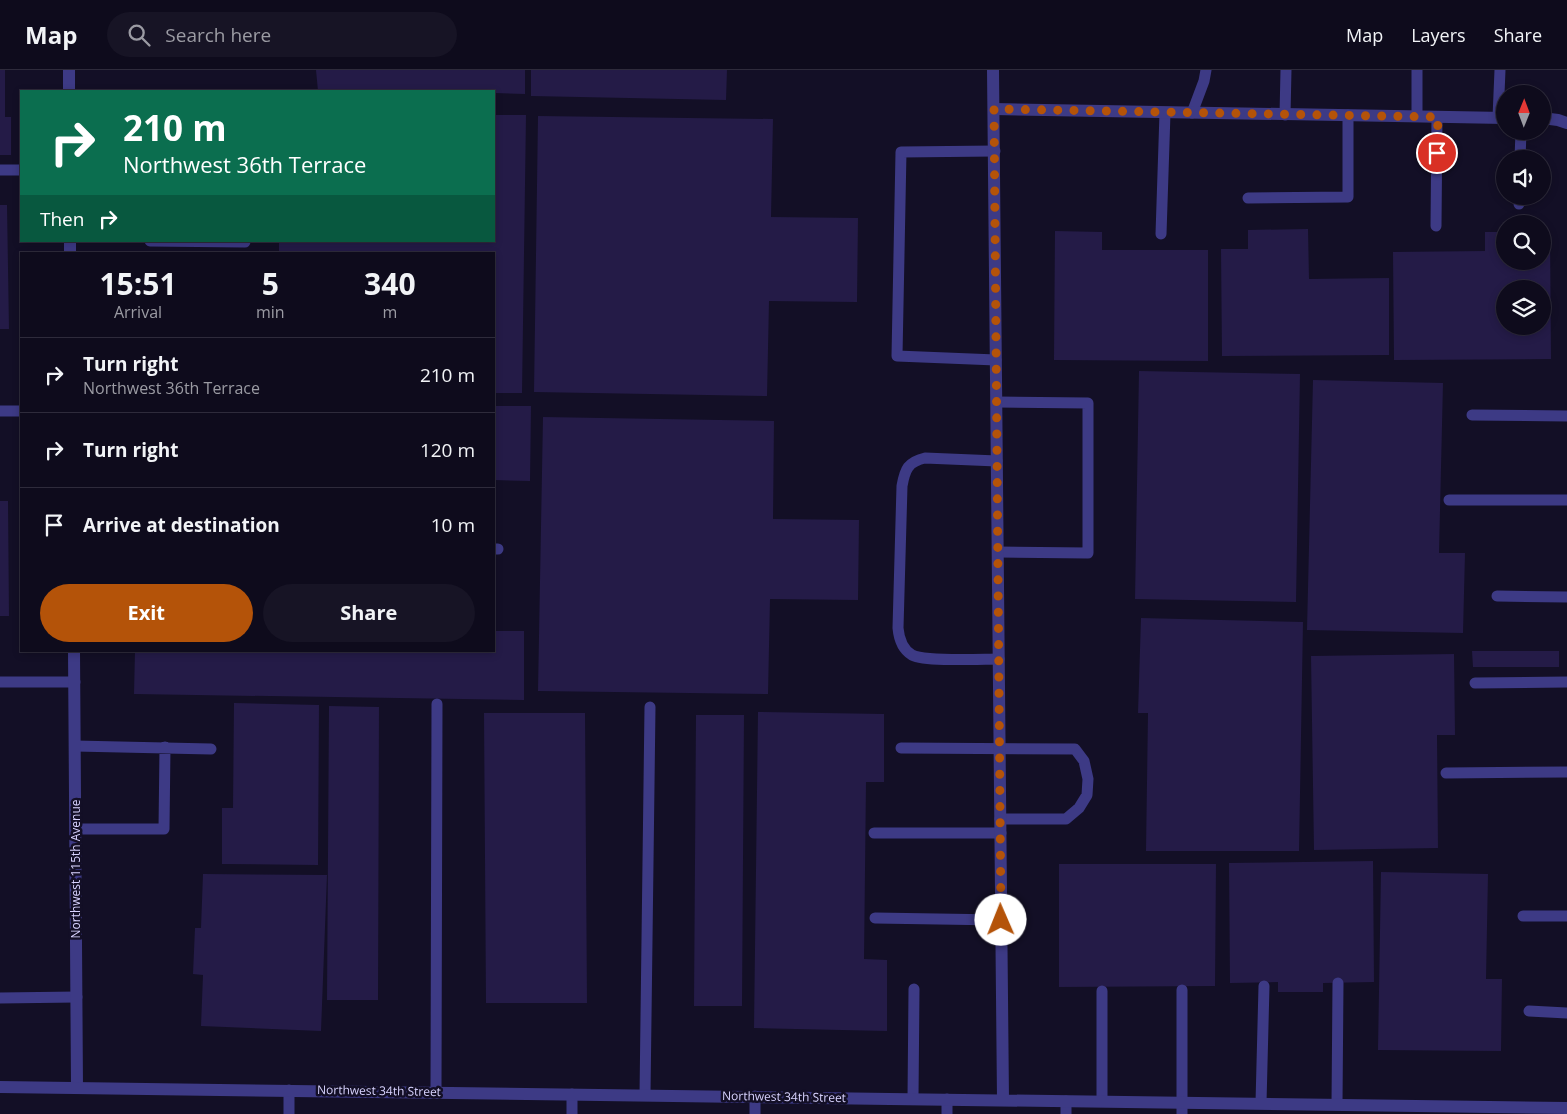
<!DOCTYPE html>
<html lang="en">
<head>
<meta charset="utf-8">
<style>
	:root { --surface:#0e0b1c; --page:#171425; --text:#f1f3f6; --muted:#9b9ba3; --line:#2e2b3b; --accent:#b45309 }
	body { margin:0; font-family:"Open Sans",sans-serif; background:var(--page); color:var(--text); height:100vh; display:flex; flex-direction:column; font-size:19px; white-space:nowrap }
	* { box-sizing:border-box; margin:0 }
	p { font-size:16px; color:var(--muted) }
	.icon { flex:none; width:28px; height:28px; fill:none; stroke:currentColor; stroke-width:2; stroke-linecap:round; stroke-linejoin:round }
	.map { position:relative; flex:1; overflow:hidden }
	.panel { position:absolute; left:20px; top:182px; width:475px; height:400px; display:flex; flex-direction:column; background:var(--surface); border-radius:0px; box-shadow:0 2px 8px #0003,0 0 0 1px var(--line) }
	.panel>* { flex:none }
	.guide { position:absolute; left:20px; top:20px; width:475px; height:152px; border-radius:0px; box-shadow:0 2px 8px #0003,0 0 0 1px var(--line); background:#0b6e4f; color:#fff; overflow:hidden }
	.needle { width:32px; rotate:1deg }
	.buttons { position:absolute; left:1496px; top:15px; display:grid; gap:10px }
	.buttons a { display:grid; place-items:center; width:55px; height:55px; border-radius:50%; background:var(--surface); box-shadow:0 2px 8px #0003,0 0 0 1px var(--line); font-size:25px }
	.pin { position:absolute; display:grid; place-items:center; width:42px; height:42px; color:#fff; margin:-21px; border:2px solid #fff; border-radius:50%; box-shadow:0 1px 5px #0007 }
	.me { position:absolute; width:55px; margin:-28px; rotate:359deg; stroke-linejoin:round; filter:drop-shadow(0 0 4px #0008) }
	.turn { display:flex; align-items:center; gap:18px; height:105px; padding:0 20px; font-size:22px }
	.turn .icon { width:65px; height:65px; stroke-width:2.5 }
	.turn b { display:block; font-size:35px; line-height:42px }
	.then { display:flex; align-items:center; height:48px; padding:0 20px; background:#0003; gap:10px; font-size:19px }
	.eta { display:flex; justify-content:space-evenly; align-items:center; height:85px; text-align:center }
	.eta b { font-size:30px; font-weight:700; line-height:35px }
	.primary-button { display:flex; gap:10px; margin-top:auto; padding:10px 20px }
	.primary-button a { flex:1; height:58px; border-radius:30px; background:var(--accent); color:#fff; font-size:20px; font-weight:700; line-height:58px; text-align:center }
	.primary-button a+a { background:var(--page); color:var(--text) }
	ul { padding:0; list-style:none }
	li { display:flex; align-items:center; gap:15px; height:75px; padding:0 20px; border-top:1px solid var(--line) }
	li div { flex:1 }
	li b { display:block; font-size:19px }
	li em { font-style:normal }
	header { display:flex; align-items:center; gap:30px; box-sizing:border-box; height:70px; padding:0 25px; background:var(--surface); border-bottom:1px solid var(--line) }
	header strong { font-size:24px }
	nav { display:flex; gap:28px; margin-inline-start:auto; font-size:18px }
	.search { width:350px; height:45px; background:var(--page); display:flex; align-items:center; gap:12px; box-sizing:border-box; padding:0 18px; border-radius:28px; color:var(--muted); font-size:19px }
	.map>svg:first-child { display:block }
	.building { fill:#241b47; fill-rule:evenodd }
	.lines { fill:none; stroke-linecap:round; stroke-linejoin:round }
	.service { stroke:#3d3a85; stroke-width:11 }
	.minor { stroke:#3d3a85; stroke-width:12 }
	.tertiary { stroke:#3d3a85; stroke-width:12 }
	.route { stroke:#b45309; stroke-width:9; stroke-dasharray:0 16.2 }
	.labels { text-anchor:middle; stroke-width:5; stroke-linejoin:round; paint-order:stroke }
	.street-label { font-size:12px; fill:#d9d4ff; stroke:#130f26 }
</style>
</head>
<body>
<header>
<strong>Map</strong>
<div class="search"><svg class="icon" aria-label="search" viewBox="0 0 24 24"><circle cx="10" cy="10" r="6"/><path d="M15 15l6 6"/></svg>Search here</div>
<nav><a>Map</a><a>Layers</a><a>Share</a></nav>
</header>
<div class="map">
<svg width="1567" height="1044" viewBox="0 0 1567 1044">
	<rect width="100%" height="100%" fill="#130f26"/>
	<!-- building -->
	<path class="building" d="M0,0H5V47H11V85H0Z
		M316,0H525V24L494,23V21H318Z
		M531,0H727L726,30L531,26Z
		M494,45H526L522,323H494V184H279V171H494Z
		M538,46L773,49L771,147L858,148L857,232L769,231L767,326L534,322Z
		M0,135H7L9,259H0Z
		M1308,159L1309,209L1389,208V285L1222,286L1221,179H1248V160Z
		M1055,161L1102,162V180H1208V291L1054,290Z
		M1485,162H1505V191H1542V162H1550L1551,289L1394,290L1393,182L1485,181ZM1505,219H1542V256H1505Z
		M1139,301L1300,304L1296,532L1135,529Z
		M1313,310L1443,313L1439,483H1465L1463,563L1307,560Z
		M494,336H531L530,411L494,410Z
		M543,347L774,351L773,449L859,450L858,530L770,529L768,624L538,621Z
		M0,431H8L9,546H0Z
		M1141,548L1303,552L1299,781H1146L1148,643H1138Z
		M494,561H524V630L134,624L135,581H494Z
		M1472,581H1559V597H1473Z
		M1454,584L1455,665H1437L1438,778L1314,780L1311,586Z
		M234,633L319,635L318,795L222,794V738H233Z
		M329,636L379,637L378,930H327Z
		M758,642L884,644V712H866L864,889L887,890V961L754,958Z
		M484,643H585L587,933H486Z
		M696,645H744L742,936H694Z
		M1373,791L1374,912L1323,913V922H1278V912L1230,913L1229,793Z
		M1059,794H1216L1215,916L1059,917Z
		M1381,802L1488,804L1486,909H1502L1501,981L1378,980Z
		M203,804L327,805L321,961L201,956L203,905L193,904L195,858H201Z"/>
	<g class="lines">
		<!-- service -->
		<path class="service" d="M1192,43L1204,11L1206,0
			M1285,45L1286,0
			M1417,46V0
			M1498,48L1500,0
			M995,81L901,82L897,286L996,290
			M1520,89L1521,61
			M0,100H21
			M1248,128L1348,127V45
			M1519,134V126
			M1436,156L1437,47
			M1161,164L1165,43
			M150,171L245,172
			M997,332L1088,333V483L998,482
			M0,341H21
			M1472,345L1567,346
			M997,391L925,388C908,392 905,399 902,416L898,558C899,569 902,579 912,585C926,592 981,589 999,589
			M1449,430H1567
			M494,479H498
			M1497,526L1567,527
			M0,612H75
			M1475,613L1567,612
			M75,676L211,679
			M901,678L1075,679L1084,691L1088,709L1087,725L1079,738L1066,749H1000
			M1446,703L1567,702
			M76,759H164L165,677
			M874,763H1001
			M1523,846H1567
			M875,848L1001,850
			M1102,921V1031
			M0,928L77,927
			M1529,941L1567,943
			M436,1022L437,634
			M645,1025L650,637
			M913,1029L914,919
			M1261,1033L1264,916
			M1337,1034L1338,913
			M289,1044V1020
			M572,1044V1024
			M755,1044V1026
			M947,1044V1029
			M1066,1044V1031
			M1182,1044V920"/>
		<!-- minor -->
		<path class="minor" d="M69,0V21
			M994,39L1505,48
			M1542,48L1558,50L1567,53
			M70,171V184
			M74,581L77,1017"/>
		<!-- tertiary -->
		<path class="tertiary" d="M993,0L1003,1030
			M0,1017L1567,1038"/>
	</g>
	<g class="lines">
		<!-- route -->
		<path class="route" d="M1001,850L994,39L1438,47L1437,83"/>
	</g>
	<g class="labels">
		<!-- street labels -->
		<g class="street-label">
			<text transform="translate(76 799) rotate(-90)" y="4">Northwest 115th Avenue</text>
			<text transform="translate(379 1021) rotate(1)" y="4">Northwest 34th Street</text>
			<text transform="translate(784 1027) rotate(1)" y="4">Northwest 34th Street</text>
		</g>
	</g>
</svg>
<div class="buttons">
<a><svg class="needle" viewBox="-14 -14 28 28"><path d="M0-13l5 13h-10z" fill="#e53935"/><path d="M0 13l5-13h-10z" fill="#9b9ba3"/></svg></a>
<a><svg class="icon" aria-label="sound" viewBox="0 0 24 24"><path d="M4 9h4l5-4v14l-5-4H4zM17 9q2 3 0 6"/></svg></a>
<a><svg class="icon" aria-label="search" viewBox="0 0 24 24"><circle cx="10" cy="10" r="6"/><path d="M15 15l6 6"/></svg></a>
<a><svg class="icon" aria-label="layers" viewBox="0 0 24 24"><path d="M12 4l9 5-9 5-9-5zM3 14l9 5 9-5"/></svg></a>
</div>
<div class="pin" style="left:1437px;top:83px;background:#d93025"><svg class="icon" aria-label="arrive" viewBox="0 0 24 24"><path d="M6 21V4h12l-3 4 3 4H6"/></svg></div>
<svg class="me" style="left:1001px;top:850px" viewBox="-20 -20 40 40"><circle r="19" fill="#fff"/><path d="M0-13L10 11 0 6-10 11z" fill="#b45309"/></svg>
<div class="guide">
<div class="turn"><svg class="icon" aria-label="right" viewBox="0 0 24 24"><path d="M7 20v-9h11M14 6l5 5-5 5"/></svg><div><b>210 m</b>Northwest 36th Terrace</div></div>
<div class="then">Then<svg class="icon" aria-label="right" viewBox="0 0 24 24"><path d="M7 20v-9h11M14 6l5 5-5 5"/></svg></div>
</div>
<section class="panel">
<div class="eta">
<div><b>15:51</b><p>Arrival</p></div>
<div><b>5</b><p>min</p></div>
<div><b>340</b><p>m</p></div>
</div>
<ul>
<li><svg class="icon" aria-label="right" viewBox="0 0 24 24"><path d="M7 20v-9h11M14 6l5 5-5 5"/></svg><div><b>Turn right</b><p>Northwest 36th Terrace</p></div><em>210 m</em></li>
<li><svg class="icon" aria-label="right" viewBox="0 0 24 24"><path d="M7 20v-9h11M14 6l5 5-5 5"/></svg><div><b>Turn right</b></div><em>120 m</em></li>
<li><svg class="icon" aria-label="arrive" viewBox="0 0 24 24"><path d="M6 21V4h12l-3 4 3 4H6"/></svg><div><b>Arrive at destination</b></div><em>10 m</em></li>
</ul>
<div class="primary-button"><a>Exit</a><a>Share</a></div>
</section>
</div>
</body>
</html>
